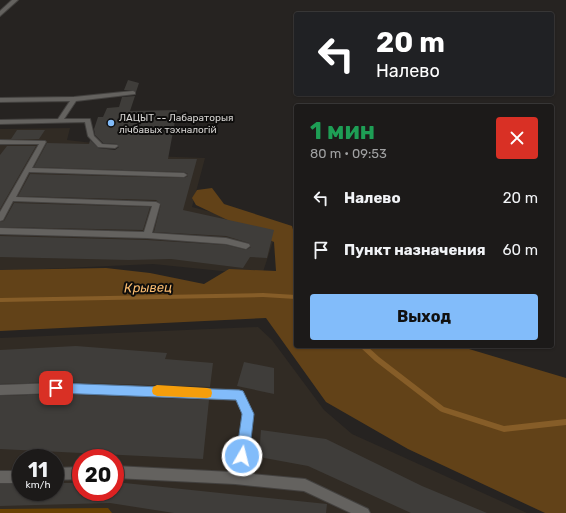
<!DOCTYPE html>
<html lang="ru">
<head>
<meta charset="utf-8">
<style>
	:root { --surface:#1c1a19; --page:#252322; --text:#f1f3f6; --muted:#a0a1a2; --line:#3a3838; --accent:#82bcfa }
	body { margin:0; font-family:Rubik,sans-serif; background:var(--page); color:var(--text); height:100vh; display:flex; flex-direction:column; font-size:15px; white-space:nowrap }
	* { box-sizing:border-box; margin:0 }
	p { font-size:13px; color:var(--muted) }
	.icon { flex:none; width:22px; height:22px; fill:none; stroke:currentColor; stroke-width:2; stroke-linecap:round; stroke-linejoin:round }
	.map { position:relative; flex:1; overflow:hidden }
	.panel { position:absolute; left:294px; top:104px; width:260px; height:244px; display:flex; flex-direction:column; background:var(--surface); border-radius:4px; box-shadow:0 1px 3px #0004,0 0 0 1px var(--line) }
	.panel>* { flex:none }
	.hud { position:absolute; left:294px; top:12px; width:260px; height:84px; border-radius:4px; box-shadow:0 1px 3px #0004,0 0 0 1px var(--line); background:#202124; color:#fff; overflow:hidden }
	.speed { position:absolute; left:12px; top:449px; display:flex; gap:8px; font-size:20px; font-weight:700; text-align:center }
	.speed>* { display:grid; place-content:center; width:52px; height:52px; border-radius:50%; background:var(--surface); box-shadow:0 1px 3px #0004,0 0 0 1px var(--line); line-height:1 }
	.speed small { font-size:10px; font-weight:400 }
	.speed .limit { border:6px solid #d22; background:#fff; color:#111 }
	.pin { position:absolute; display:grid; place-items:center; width:34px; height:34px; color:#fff; margin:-17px; border-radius:8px; box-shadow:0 2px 6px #0006 }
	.me { position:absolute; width:44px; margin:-22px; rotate:8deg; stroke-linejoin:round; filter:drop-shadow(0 0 3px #0008) }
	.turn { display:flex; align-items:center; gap:14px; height:84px; padding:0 16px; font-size:18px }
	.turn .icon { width:52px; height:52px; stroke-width:2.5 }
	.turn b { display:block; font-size:28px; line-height:34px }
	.round { display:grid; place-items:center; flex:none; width:42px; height:42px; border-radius:4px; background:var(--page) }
	.head { display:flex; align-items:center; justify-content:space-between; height:68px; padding:0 16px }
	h1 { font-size:24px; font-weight:700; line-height:30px; color:#1e9e55 }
	.primary-button { display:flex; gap:8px; margin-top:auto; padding:8px 16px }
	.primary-button a { flex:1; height:46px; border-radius:4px; background:var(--accent); color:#111; font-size:16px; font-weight:700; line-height:46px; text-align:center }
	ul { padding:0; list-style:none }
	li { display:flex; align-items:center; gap:12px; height:52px; padding:0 16px }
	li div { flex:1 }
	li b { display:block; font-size:15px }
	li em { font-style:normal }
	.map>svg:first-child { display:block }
	.built { fill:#312b24; fill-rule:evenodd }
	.green { fill:#624218 }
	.forest { fill:#694203 }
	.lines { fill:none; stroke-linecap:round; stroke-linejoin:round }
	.stream { fill:#865d28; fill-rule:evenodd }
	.building { fill:#3f3d3a }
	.service-casing { stroke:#43413f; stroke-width:2 }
	.secondary-casing { stroke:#43413f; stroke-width:2 }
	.service { fill:#64625f; fill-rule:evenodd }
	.secondary { fill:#64625f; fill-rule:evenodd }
	.route { fill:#82bcfa; stroke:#547aa2 }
	.slow { fill:#f59e0b }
	.poi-dot { fill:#82bcfa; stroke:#0e0d0c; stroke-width:1.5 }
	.labels { text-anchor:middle; stroke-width:4; stroke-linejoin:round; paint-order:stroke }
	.far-poi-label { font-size:10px; fill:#d7d5d3; stroke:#0e0d0c; text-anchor:start }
	.water-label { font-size:13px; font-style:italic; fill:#fabc70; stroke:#0e0d0c }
</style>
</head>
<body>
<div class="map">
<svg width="566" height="513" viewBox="0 0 566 513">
	<rect width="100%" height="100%" fill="#262321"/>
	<!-- built -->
	<path class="built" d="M70,128L67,140L93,143L92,154L205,158L192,207L277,229L262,275L153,264L0,271V129Z
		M258,327L272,340L324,410L352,434L527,513H0V338ZM21,458H55V492H21ZM81,458H115V492H81Z"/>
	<!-- green -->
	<path class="green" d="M212,188L224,204L292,226L296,240V346H459L566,378V513H545L408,449L326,402L266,318L0,331V270L106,268L150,273L204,284L229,269L276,271L274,242L196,205L192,198L197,190Z"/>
	<!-- forest -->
	<path class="forest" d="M108,508L112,513H0V509Z"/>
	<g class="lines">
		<!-- stream -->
		<path class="stream" d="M263,293L296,295V299L263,297L0,302V298Z
			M360,346H367L379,357L444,407L504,426L566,419V425L504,432L442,412L440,411L375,361L361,348Z"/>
	</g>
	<!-- building -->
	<path class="building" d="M128,80L139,83L136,92L133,90H124Z
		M135,96L130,111L177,110L168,159H197L183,210L274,230L267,258L250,257L243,268L171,259L129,260L0,257V236L147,240L226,245L246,250L251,247L249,243L226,236L154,232L161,204L156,200L18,196L30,174L184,178L188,176V174L184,172L34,167L47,143L89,144L90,140L98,148L115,150L119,147L117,144L103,143L95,135L94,129L98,117H103L107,108L119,107L122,97Z
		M17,130H45L39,139H11Z
		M7,146H36L0,209V155Z
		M14,203L150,207L143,230L0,227V222L4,221Z
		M76,346L167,353L165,359L213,363L210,387L56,382L0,384V350Z
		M244,362L274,368V394L237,386Z
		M56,394L209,400L203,459L0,449V396Z
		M261,430L326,439L422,486L487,513H411L308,466L259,457Z
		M115,482L327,504L326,513H174L110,503L0,506V484H21V492H55V483H81V492H115Z"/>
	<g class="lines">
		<defs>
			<path id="service" d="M133,91L135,92V94L76,101L64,119H90L94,136L102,144L117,145L118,146L115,148L98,147L88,136L85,122L0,124V120L58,119L70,101L0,102V98L74,97Z
				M0,140L45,141L46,142L32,168L184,173L187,175L184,177L29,172L16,197L156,202L160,204L152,233L226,238L249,244L250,246L246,249L226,244L147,238L0,234V228L144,232L152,206L13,201L3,220L0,221V212L39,144H0Z
				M56,383L239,390L243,392L253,414L247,456L242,473L305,479L368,509L370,513H351L304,491L235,484L115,478V466L231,472L237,456L243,414L236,400L56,393L0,395V385Z
				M81,467V479L55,480V468Z
				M0,471H21V483H0Z"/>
			<path id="secondary" d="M12,0H18L0,16V11Z"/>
		</defs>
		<!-- service casing -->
		<use href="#service" class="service-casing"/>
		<!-- secondary casing -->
		<use href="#secondary" class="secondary-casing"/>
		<!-- service -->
		<use href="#service" class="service"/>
		<!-- secondary -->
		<use href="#secondary" class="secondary"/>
	</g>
	<!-- route -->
	<path class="route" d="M56,383L239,390L243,391L254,414L249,456L247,460L242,462L238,460L236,456L242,414L236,400L56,393L52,392L51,388L52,384Z"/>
	<!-- slow -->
	<path class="slow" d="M157,385L207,388L211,389L212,393L211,397L207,398L157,396L153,394L152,391L153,387Z"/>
	<!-- markers -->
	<circle class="poi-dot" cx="111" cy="123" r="4"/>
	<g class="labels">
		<!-- far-poi labels -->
		<g class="far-poi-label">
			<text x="119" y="121">ЛАЦЫТ -- Лабараторыя<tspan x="119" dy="12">лічбавых тэхналогій</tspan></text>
		</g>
		<!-- water labels -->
		<g class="water-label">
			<text transform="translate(148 287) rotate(-1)" y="5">Крывец</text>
		</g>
	</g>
</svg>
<div class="speed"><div>11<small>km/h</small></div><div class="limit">20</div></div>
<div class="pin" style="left:56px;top:388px;background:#d93025"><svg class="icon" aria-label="arrive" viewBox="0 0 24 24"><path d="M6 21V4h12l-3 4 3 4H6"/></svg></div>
<svg class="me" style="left:242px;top:456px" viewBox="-20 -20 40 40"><circle r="17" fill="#82bcfa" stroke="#fff" stroke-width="3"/><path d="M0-11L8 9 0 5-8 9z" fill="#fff"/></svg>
<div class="hud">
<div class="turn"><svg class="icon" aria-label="left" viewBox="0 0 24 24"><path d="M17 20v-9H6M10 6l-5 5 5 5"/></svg><div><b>20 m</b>Налево</div></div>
</div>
<section class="panel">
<div class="head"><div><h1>1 мин</h1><p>80 m · 09:53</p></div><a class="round" style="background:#d93025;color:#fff"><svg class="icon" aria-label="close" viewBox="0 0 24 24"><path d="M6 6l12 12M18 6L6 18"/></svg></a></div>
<ul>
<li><svg class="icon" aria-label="left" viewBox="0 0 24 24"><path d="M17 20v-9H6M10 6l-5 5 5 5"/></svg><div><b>Налево</b></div><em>20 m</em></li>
<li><svg class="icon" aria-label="arrive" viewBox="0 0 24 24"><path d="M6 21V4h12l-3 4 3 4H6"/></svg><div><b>Пункт назначения</b></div><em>60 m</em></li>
</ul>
<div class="primary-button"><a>Выход</a></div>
</section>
</div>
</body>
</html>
